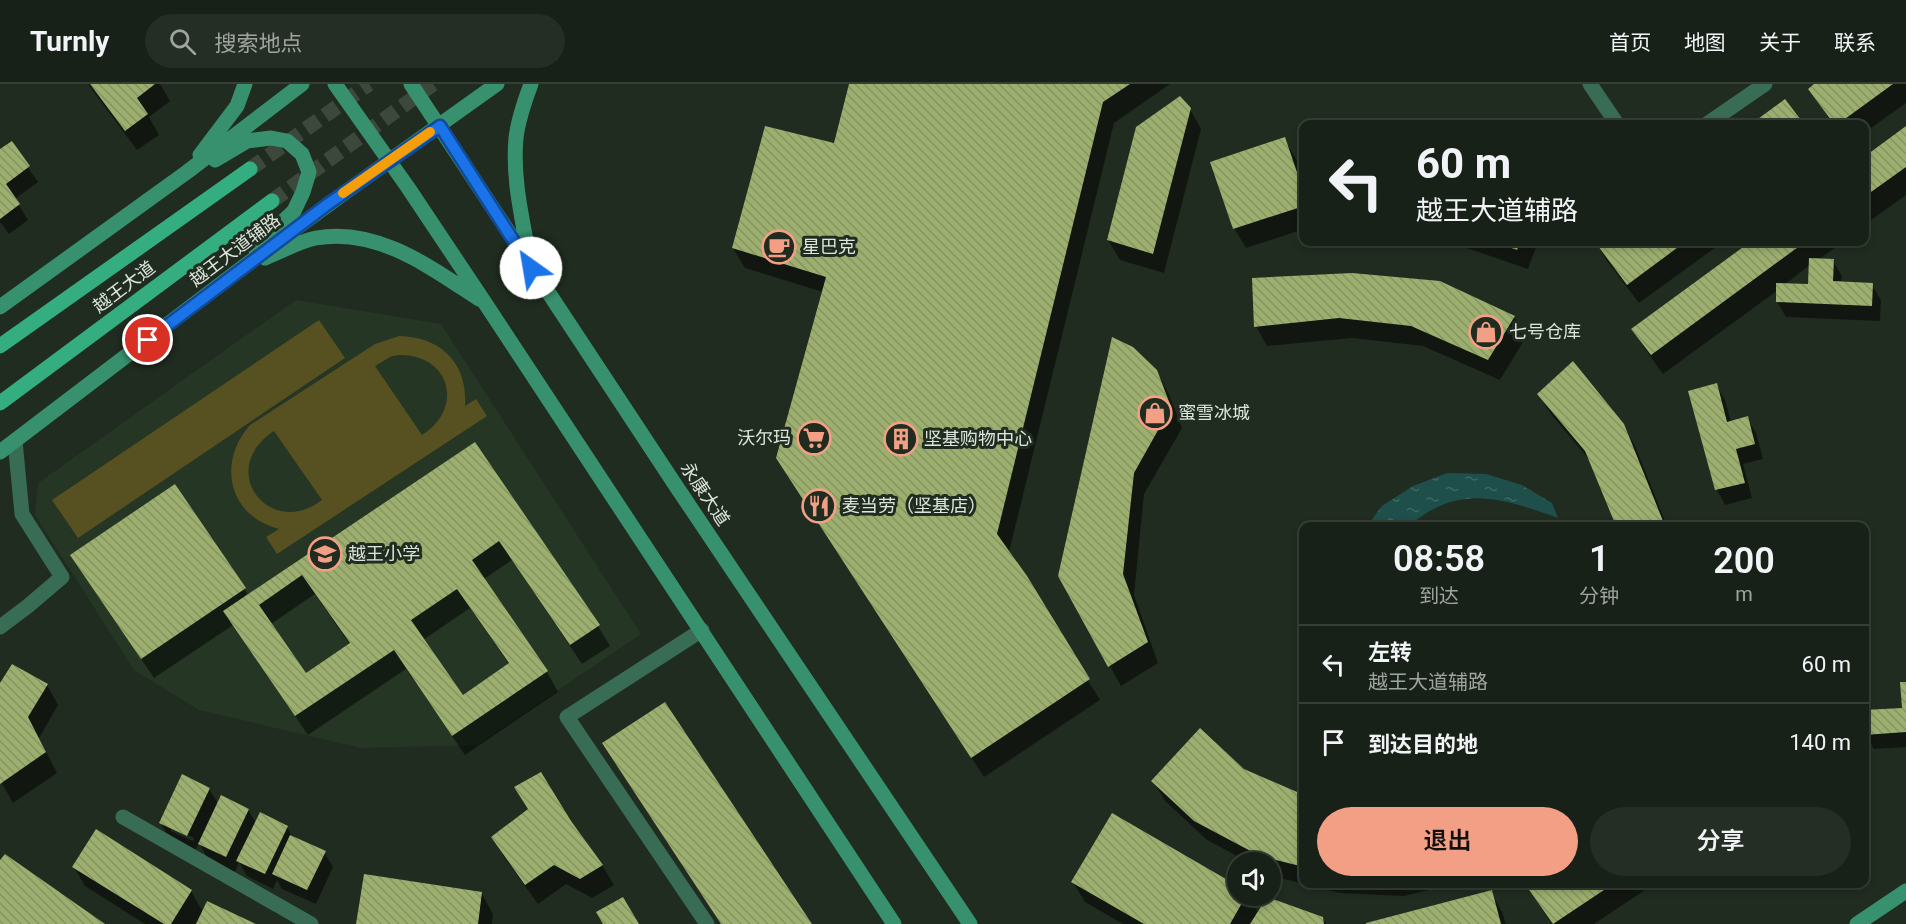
<!DOCTYPE html>
<html lang="zh">
<head>
<meta charset="utf-8">
<style>
	:root { --surface:#182117; --page:#252e24; --text:#f1f3f6; --muted:#9fa3a1; --line:#363e36; --accent:#f39f85 }
	body { margin:0; font-family:Roboto,"Noto Sans SC",sans-serif; background:var(--page); color:var(--text); height:100vh; display:flex; flex-direction:column; font-size:22px; white-space:nowrap }
	* { box-sizing:border-box; margin:0 }
	p { font-size:20px; color:var(--muted) }
	.icon { flex:none; width:33px; height:33px; fill:none; stroke:currentColor; stroke-width:2; stroke-linecap:round; stroke-linejoin:round }
	.map { position:relative; flex:1; overflow:hidden }
	.panel { position:absolute; left:1299px; top:438px; width:570px; height:366px; display:flex; flex-direction:column; background:var(--surface); border-radius:12px; box-shadow:0 3px 9px #0003,0 0 0 2px var(--line) }
	.panel>* { flex:none }
	.top-card { position:absolute; left:1299px; top:36px; width:570px; height:126px; border-radius:12px; box-shadow:0 3px 9px #0003,0 0 0 2px var(--line); background:#182117; color:var(--text); overflow:hidden }
	.fabs { position:absolute; left:1227px; top:768px; display:grid; gap:12px }
	.fabs a { display:grid; place-items:center; width:54px; height:54px; border-radius:50%; background:var(--surface); box-shadow:0 3px 9px #0003,0 0 0 2px var(--line); font-size:30px }
	.pin { position:absolute; display:grid; place-items:center; width:51px; height:51px; color:#fff; margin:-26px; border:3px solid #fff; border-radius:50%; box-shadow:0 2px 6px #0007 }
	.me { position:absolute; width:66px; margin:-33px; rotate:328deg; stroke-linejoin:round; filter:drop-shadow(0 0 4px #0008) }
	.turn { display:flex; align-items:center; gap:21px; height:126px; padding:0 18px; font-size:27px }
	.turn .icon { width:78px; height:78px; stroke-width:2.5 }
	.turn b { display:block; font-size:42px; line-height:51px }
	.eta { display:flex; justify-content:space-evenly; align-items:center; height:102px; text-align:center }
	.eta b { font-size:36px; font-weight:600; line-height:42px }
	.cta { display:flex; gap:12px; margin-top:auto; padding:12px 18px }
	.cta a { flex:1; height:69px; border-radius:36px; background:var(--accent); color:#111; font-size:24px; font-weight:600; line-height:69px; text-align:center }
	.cta a+a { background:var(--page); color:var(--text) }
	ul { padding:0; list-style:none }
	li { display:flex; align-items:center; gap:18px; height:78px; padding:0 18px; border-top:2px solid var(--line) }
	li div { flex:1 }
	li b { display:block; font-size:22px }
	li em { font-style:normal }
	header { display:flex; align-items:center; gap:36px; box-sizing:border-box; height:84px; padding:0 30px; background:var(--surface); border-bottom:2px solid var(--line) }
	header strong { font-size:28px }
	nav { display:flex; gap:33px; margin-inline-start:auto; font-size:21px }
	.search { width:420px; height:54px; background:var(--page); display:flex; align-items:center; gap:15px; box-sizing:border-box; padding:0 21px; border-radius:33px; color:var(--muted); font-size:22px }
	.map>svg:first-child { display:block }
	.built { fill:#253624 }
	.park { fill:#575021; fill-rule:evenodd }
	.water { fill:url(#water-ripples) }
	.shadow { fill:#0007; fill-rule:evenodd }
	.building { fill:url(#building-back-hatch); fill-rule:evenodd }
	.lines { fill:none; stroke-linecap:round; stroke-linejoin:round }
	.primary-tunnel { stroke:#3c483c; stroke-width:15; stroke-dasharray:15 8; stroke-linecap:butt }
	.street { stroke:#386c55; stroke-width:15 }
	.secondary { stroke:#38916e; stroke-width:15 }
	.primary { stroke:#34ae81; stroke-width:15 }
	.route-casing { stroke:#114b97; stroke-width:15 }
	.route { stroke:#1a73e8; stroke-width:10 }
	.slow { stroke:#f59e0b; stroke-width:10 }
	.labels { text-anchor:middle; stroke-width:6; stroke-linejoin:round; paint-order:stroke }
	.poi-label { font-size:18px; fill:#dde5dd; stroke:#202c1f; text-anchor:start }
	.street-label { font-size:18px; fill:#dde5dd; stroke:#202c1f }
</style>
</head>
<body>
<header>
<strong>Turnly</strong>
<div class="search"><svg class="icon" aria-label="search" viewBox="0 0 24 24"><circle cx="10" cy="10" r="6"/><path d="M15 15l6 6"/></svg>搜索地点</div>
<nav><a>首页</a><a>地图</a><a>关于</a><a>联系</a></nav>
</header>
<div class="map">
<svg width="1906" height="840" viewBox="0 0 1906 840">
	<defs>
		<pattern id="water-ripples" width="26" height="14" patternUnits="userSpaceOnUse" patternTransform="scale(1.5)"><rect width="26" height="14" fill="#1e4f4a"/><path d="M2 4q2-2 4 0t4 0M15 11q2-2 4 0t4 0" fill="none" stroke="#3e6864"/></pattern>
		<pattern id="building-back-hatch" width="6" height="6" patternUnits="userSpaceOnUse" patternTransform="scale(1.5)"><rect width="6" height="6" fill="#9caf6e"/><path d="M-1 5l2 2M0 0l6 6M5-1l2 2" fill="none" stroke="#869463"/></pattern>
	</defs>
	<rect width="100%" height="100%" fill="#202c1f"/>
	<!-- built -->
	<path class="built" d="M296,216L441,240L641,550L477,661L361,664L199,626L134,586L35,431L38,399Z"/>
	<!-- park -->
	<path class="park" d="M319,236L345,274L78,454L52,416Z
		M399,252C441,253 468,279 465,322L476,315L487,332L277,470L266,453L279,445C228,432 217,378 250,341L375,260ZM400,271C451,271 464,325 422,351L375,282L392,272ZM274,347L322,416C270,456 215,386 274,347Z"/>
	<!-- water -->
	<path class="water" d="M1447,389L1486,390L1522,401L1552,419L1558,434C1502,414 1459,399 1409,442H1367L1382,422L1413,402Z"/>
	<!-- shadow -->
	<path class="shadow" d="M88,0H160L170,17L149,33L159,51L137,66Z
		M851,0H1170L1114,39L1009,468L1100,616L984,693L777,374L823,208L745,184L733,164L835,61Z
		M1817,0H1906V19L1864,49V40H1833L1810,5Z
		M1785,18L1802,40H1754Z
		M1190,25L1201,45L1164,189L1120,176L1108,156Z
		M1906,44V111L1864,141V74Z
		M1284,55L1296,75L1304,98V145L1246,164L1234,144Z
		M11,59L38,98L15,115L28,136L9,150L0,138V67Z
		M1456,158H1538L1528,185L1458,161Z
		M1596,158H1723L1639,219L1607,177Z
		M1752,158H1843L1818,176L1833,177L1842,192L1841,199L1872,201L1881,216L1880,237L1786,233L1777,218L1778,206L1663,290L1645,265L1633,245ZM1810,181V202L1784,201Z
		M1439,199L1514,233L1526,253L1500,296L1423,262L1352,254L1267,262L1256,242Z
		M1156,287L1168,308L1182,344L1144,410L1134,511L1158,579L1121,602L1060,492Z
		M1716,301L1725,316L1731,338L1747,334L1756,349L1763,375L1743,380L1752,414L1725,421L1717,406L1690,308Z
		M1539,311L1623,341L1635,362L1667,442H1618L1592,379L1551,330Z
		M475,360L598,542L610,562L582,580L512,476L484,495L547,588L558,608L465,671L406,585L308,651L233,541L154,594L84,491L175,402L249,512ZM315,510L350,561L306,591L271,540ZM470,524L509,580L462,613L423,556Z
		M1513,438L1534,442H1480Z
		M1906,599V663L1874,665L1865,650L1904,625Z
		M47,601L58,621L39,654L57,689L13,719L0,696V602Z
		M604,660L811,840H721Z
		M1243,686L1304,713V800H1454L1404,812L1340,809L1272,792L1270,791V778H1248L1207,756L1165,717L1153,697Z
		M209,705L219,721L248,726L256,739L287,743L293,754L324,768L333,783L316,820L282,805L277,796L273,805L247,792L239,778L235,788L208,775L199,759L195,766L169,754L161,739ZM171,743L194,754L193,757L171,747Z
		M529,726L569,738L602,781L614,801L592,814L566,800L538,820L504,773L493,753Z
		M74,783L191,807L203,828L252,840H197L199,838L197,837L195,840H145L85,802Z
		M1073,798L1248,812L1259,830L1322,834L1326,840H1123L1085,818Z
		M1526,800H1654L1594,840H1552Z
		M1491,808L1502,828L1506,840H1369Z
		M482,810L493,830L492,840H358Z"/>
	<!-- building -->
	<path class="building" d="M90,0H155L137,14L148,30L125,47Z
		M849,0H1130L1103,18L997,450L1027,492L1090,595L971,674L776,374L826,193L732,164L765,42L834,59Z
		M1814,0H1893L1838,40H1834L1808,5Z
		M1180,12L1191,24L1153,170L1107,156L1136,43Z
		M1785,15L1804,40H1751Z
		M1906,42V83L1864,113V73Z
		M1285,53L1304,109V122L1233,145L1210,78Z
		M12,57L30,82L6,100L20,120L0,135V65Z
		M1494,158H1520L1517,166Z
		M1595,158H1685L1627,201Z
		M1750,158H1805L1651,271L1631,245Z
		M1809,174L1834,175L1833,197L1873,199L1872,222L1776,218V199L1808,200Z
		M1352,189L1440,197L1515,232L1488,276L1411,242L1339,234L1254,243L1252,194Z
		M1112,253L1133,263L1157,286L1171,323L1134,389L1123,490L1148,558L1108,583L1058,492Z
		M1573,277L1624,340L1665,442H1616L1585,367L1537,310Z
		M1717,299L1727,338L1748,332L1755,360L1736,365L1745,399L1715,406L1688,307Z
		M475,358L600,541L570,561L499,457L472,476L548,587L452,652L394,566L295,632L223,527ZM302,491L350,559L306,589L259,521ZM457,505L509,579L463,611L411,536Z
		M175,400L246,504L141,575L70,471Z
		M1514,436L1536,442H1479V441Z
		M12,580L48,600L28,633L46,668L0,700V599Z
		M1900,598H1906V648L1864,651V626L1902,624Z
		M665,618L812,840H721L602,659Z
		M1200,644L1244,685L1304,711V783L1260,772L1194,737L1151,697Z
		M541,688L571,737L603,781L580,795L554,781L525,801L491,753L528,725L514,703Z
		M182,690L210,704L187,752L159,739Z
		M221,711L249,725L226,773L198,760Z
		M260,728L288,742L265,790L236,777Z
		M1112,729L1238,802V812H1246L1230,840H1144L1071,798Z
		M96,745L192,806L171,840H164L72,783Z
		M290,751L326,767L307,806L272,790Z
		M5,770L105,840H0V776Z
		M364,790L482,808L478,840H356Z
		M1525,800H1613L1553,840Z
		M1492,806L1501,840H1366V839Z
		M623,813L639,840H603L596,828Z
		M1267,813L1323,833L1324,840H1250Z
		M207,817L256,840H196Z"/>
	<g class="lines">
		<!-- primary-tunnel -->
		<path class="primary-tunnel" d="M250,85L369,0
			M272,117L433,0"/>
		<!-- street -->
		<path class="street" d="M1590,0L1617,40
			M1707,40L1765,0
			M0,543L28,522L62,493L22,430L15,357
			M702,546L567,633L707,840
			M123,733L311,840"/>
		<!-- secondary -->
		<path class="secondary" d="M335,0L409,105L485,219L894,840
			M411,0L676,402L970,840
			M200,71L237,22L245,0
			M215,76L247,57L271,54L287,57L302,70L309,88L303,108L294,127L270,150L256,167
			M265,174C280,168 300,157 316,154C378,143 431,184 479,215
			M530,178C523,138 512,95 516,54C518,36 525,16 531,0
			M0,223L187,88L302,0
			M0,368L243,183L354,102L497,0
			M1857,840L1906,807"/>
		<!-- primary -->
		<path class="primary" d="M0,262L250,85
			M0,319L272,117"/>
	</g>
	<g class="lines">
		<defs>
			<path id="route" d="M148,256L328,120L440,42L531,184"/>
		</defs>
		<!-- route casing -->
		<use href="#route" class="route-casing"/>
		<!-- route -->
		<use href="#route" class="route"/>
		<!-- slow -->
		<path class="slow" d="M343,109L430,48"/>
	</g>
	<!-- icons -->
	<defs>
		<symbol id="cafe-ring" viewBox="-11 -11 22 22"><circle r="9.5" fill="#202c1f" stroke="#f39f85" stroke-width="1.5"/><path d="M-5.5-4.5H6V0H3Q3 3.5 0 3.5H-2.5Q-5.5 3.5-5.5 0ZM3-3.2v2h1.7v-2ZM-6 4.5H4V6H-6Z" fill="#f39f85"/></symbol>
		<symbol id="shop-ring" viewBox="-11 -11 22 22"><circle r="9.5" fill="#202c1f" stroke="#f39f85" stroke-width="1.5"/><path d="M-5-2.5h2.3a2.7 3.5 0 0 1 5.4 0H5L5.5 6h-11ZM-1.5-2.5h3a1.5 2.3 0 0 0-3 0Z" fill="#f39f85"/></symbol>
		<symbol id="supermarket-ring" viewBox="-11 -11 22 22"><circle r="9.5" fill="#202c1f" stroke="#f39f85" stroke-width="1.5"/><path d="M-6-5.5h2.5l.6 2H6L4.5 2H-2.5L-4.4-4H-6ZM-1.5 3.2a1.3 1.3 0 1 0 .1 0ZM3 3.2a1.3 1.3 0 1 0 .1 0Z" fill="#f39f85"/></symbol>
		<symbol id="building-ring" viewBox="-11 -11 22 22"><circle r="9.5" fill="#202c1f" stroke="#f39f85" stroke-width="1.5"/><path d="M-4-6H4V6H1V3H-1V6H-4ZM-2.5-4.3h1.7v1.8h-1.7ZM.8-4.3h1.7v1.8H.8ZM-2.5-1h1.7V.8h-1.7ZM.8-1h1.7V.8H.8Z" fill="#f39f85"/></symbol>
		<symbol id="restaurant-ring" viewBox="-11 -11 22 22"><circle r="9.5" fill="#202c1f" stroke="#f39f85" stroke-width="1.5"/><path d="M-5-6h1v4h1v-4h1v4h1v-4h1v5L-1.5 .5V6h-2V.5L-5-1ZM5-6V6H3V1.5H1.5Q1.5-4 5-6Z" fill="#f39f85"/></symbol>
		<symbol id="school-ring" viewBox="-11 -11 22 22"><circle r="9.5" fill="#202c1f" stroke="#f39f85" stroke-width="1.5"/><path d="M0-5L7-2L0 1L-7-2ZM-4 1L0 2.5L4 1V4Q0 6-4 4Z" fill="#f39f85"/></symbol>
	</defs>
	<g fill-rule="evenodd">
		<use href="#cafe-ring" x="760" y="144" width="38" height="38"/>
		<use href="#shop-ring" x="1467" y="229" width="38" height="38"/>
		<use href="#shop-ring" x="1136" y="310" width="38" height="38"/>
		<use href="#supermarket-ring" x="795" y="335" width="38" height="38"/>
		<use href="#building-ring" x="882" y="336" width="38" height="38"/>
		<use href="#restaurant-ring" x="800" y="403" width="38" height="38"/>
		<use href="#school-ring" x="306" y="451" width="38" height="38"/>
	</g>
	<g class="labels">
		<!-- poi labels -->
		<g class="poi-label">
			<text x="802" y="169">星巴克</text>
			<text x="1509" y="254">七号仓库</text>
			<text x="1178" y="335">蜜雪冰城</text>
			<text x="791" y="360" text-anchor="end">沃尔玛</text>
			<text x="924" y="361">坚基购物中心</text>
			<text x="842" y="428">麦当劳（坚基店）</text>
			<text x="348" y="476">越王小学</text>
		</g>
		<!-- street labels -->
		<g class="street-label">
			<text transform="translate(235 166) rotate(-37)" y="6">越王大道辅路</text>
			<text transform="translate(124 203) rotate(-37)" y="6">越王大道</text>
			<text transform="translate(705 410) rotate(56)" y="6">永康大道</text>
		</g>
	</g>
</svg>
<div class="fabs">
<a><svg class="icon" aria-label="sound" viewBox="0 0 24 24"><path d="M4 9h4l5-4v14l-5-4H4zM17 9q2 3 0 6"/></svg></a>
</div>
<div class="pin" style="left:148px;top:256px;background:#d93025"><svg class="icon" aria-label="arrive" viewBox="0 0 24 24"><path d="M6 21V4h12l-3 4 3 4H6"/></svg></div>
<svg class="me" style="left:531px;top:184px" viewBox="-20 -20 40 40"><circle r="19" fill="#fff"/><path d="M0-13L10 11 0 6-10 11z" fill="#1a73e8"/></svg>
<div class="top-card">
<div class="turn"><svg class="icon" aria-label="left" viewBox="0 0 24 24"><path d="M17 20v-9H6M10 6l-5 5 5 5"/></svg><div><b>60 m</b>越王大道辅路</div></div>
</div>
<section class="panel">
<div class="eta">
<div><b>08:58</b><p>到达</p></div>
<div><b>1</b><p>分钟</p></div>
<div><b>200</b><p>m</p></div>
</div>
<ul>
<li><svg class="icon" aria-label="left" viewBox="0 0 24 24"><path d="M17 20v-9H6M10 6l-5 5 5 5"/></svg><div><b>左转</b><p>越王大道辅路</p></div><em>60 m</em></li>
<li><svg class="icon" aria-label="arrive" viewBox="0 0 24 24"><path d="M6 21V4h12l-3 4 3 4H6"/></svg><div><b>到达目的地</b></div><em>140 m</em></li>
</ul>
<div class="cta"><a>退出</a><a>分享</a></div>
</section>
</div>
</body>
</html>
